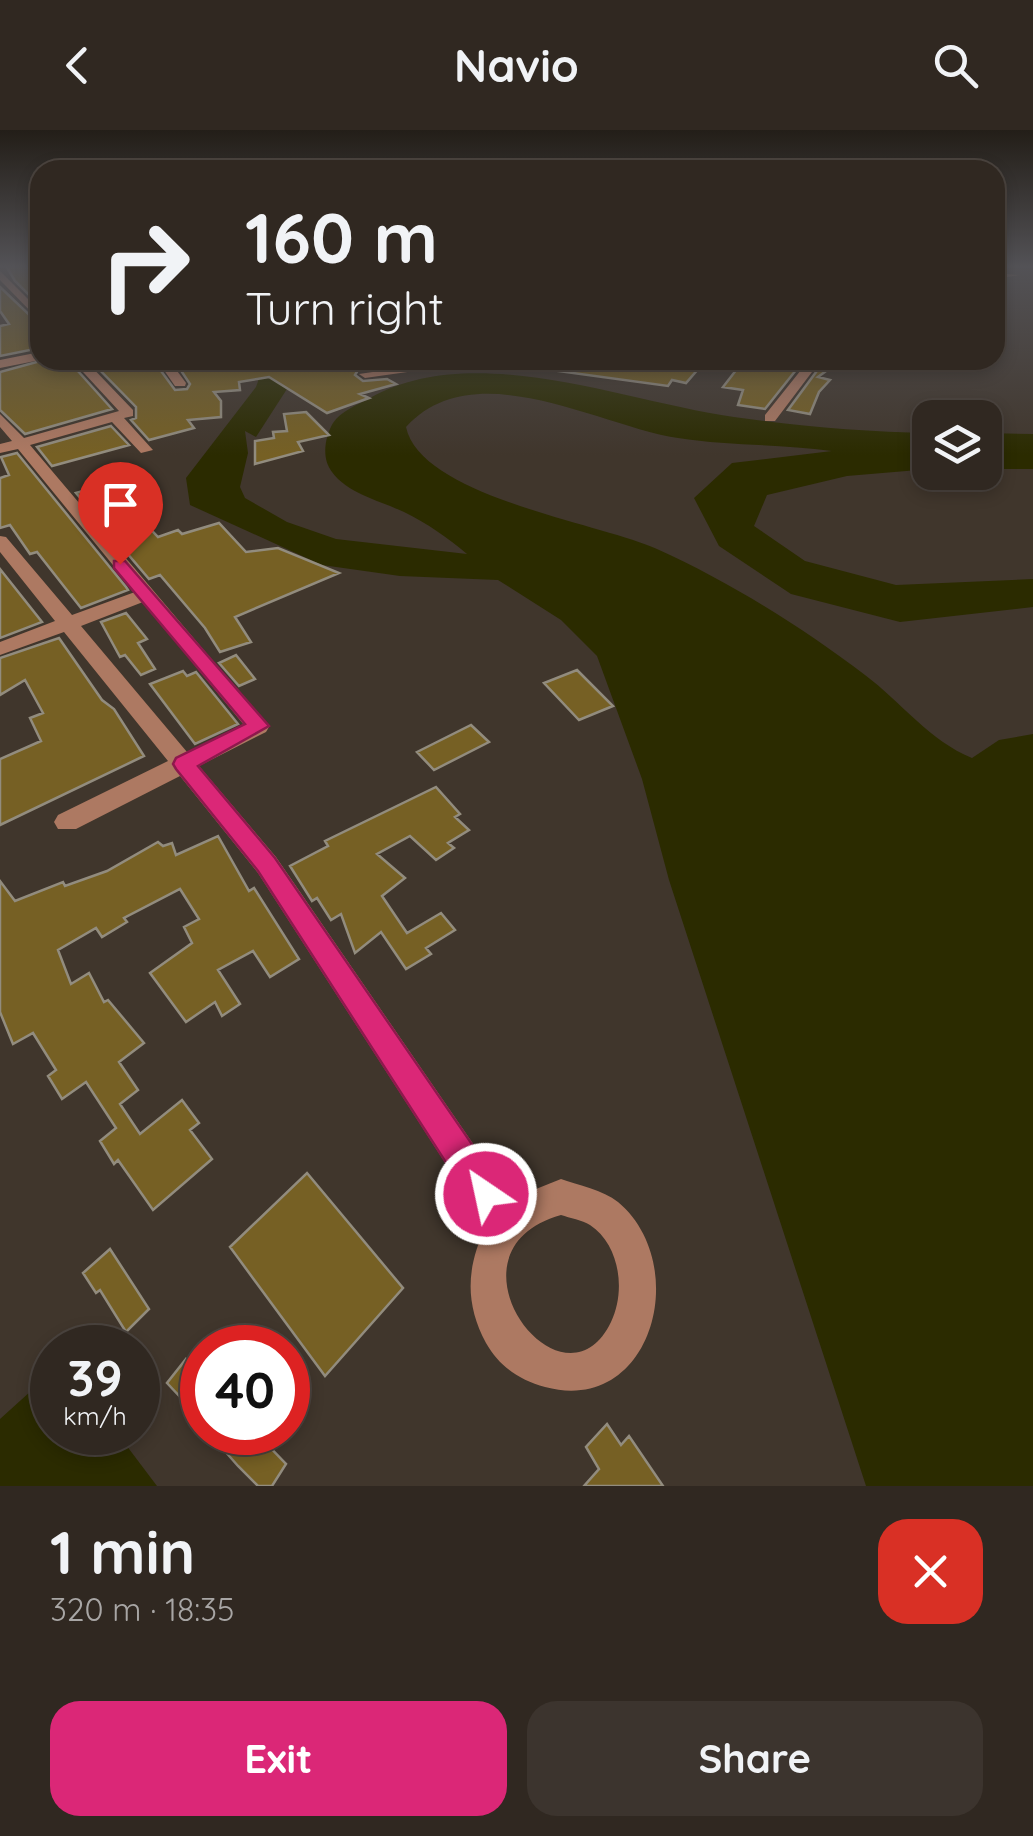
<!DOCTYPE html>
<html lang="en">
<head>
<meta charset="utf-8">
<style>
	:root { --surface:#302821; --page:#3c342e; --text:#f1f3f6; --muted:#a8a6a5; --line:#4b443f; --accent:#db2777 }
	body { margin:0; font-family:Quicksand,sans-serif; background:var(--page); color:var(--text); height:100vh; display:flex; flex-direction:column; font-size:38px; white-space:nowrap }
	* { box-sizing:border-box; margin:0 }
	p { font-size:32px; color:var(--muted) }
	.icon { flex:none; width:55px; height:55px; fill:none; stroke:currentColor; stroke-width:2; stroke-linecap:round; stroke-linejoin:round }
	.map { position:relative; height:1356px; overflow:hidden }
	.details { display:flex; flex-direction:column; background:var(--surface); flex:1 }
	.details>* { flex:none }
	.guide { position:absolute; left:30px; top:30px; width:975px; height:210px; border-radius:30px; box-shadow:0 5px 15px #0003,0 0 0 2px var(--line); background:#302821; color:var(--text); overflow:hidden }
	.controls { position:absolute; left:912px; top:270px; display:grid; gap:20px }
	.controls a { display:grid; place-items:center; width:90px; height:90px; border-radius:20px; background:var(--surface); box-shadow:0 5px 15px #0003,0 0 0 2px var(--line); font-size:50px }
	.speed { position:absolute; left:30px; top:1195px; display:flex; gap:20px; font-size:50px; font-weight:700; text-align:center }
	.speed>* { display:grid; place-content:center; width:130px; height:130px; border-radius:50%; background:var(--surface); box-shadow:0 5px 15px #0003,0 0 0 2px var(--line); line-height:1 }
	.speed small { font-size:25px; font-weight:400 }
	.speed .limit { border:15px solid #d22; background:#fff; color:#111 }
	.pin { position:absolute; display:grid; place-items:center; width:85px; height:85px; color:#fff; margin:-102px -42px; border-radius:50% 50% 50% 0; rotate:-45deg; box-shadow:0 0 10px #0007 }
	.pin .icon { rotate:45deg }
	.me { position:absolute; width:110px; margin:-55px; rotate:326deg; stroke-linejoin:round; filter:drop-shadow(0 0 8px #0008) }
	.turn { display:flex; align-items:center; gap:35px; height:210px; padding:0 50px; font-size:45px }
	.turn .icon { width:130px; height:130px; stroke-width:2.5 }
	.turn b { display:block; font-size:70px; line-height:85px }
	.round { display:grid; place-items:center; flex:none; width:105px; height:105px; border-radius:30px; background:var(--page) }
	.head { display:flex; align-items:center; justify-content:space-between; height:170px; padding:0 50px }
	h1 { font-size:60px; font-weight:700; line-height:75px }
	.primary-button { display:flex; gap:20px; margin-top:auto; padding:20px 50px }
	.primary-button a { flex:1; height:115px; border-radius:30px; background:var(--accent); color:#fff; font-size:40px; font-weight:700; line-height:115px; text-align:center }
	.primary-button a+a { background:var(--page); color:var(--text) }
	header { display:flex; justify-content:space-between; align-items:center; height:130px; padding:0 50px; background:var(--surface); font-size:45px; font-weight:700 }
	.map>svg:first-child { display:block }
	.water { fill:#2b2b00 }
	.building { fill:#766024; stroke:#928c7e; stroke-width:2.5 }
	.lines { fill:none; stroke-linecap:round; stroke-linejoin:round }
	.minor { fill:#ad7962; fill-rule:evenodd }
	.route { fill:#db2777; stroke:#8e194d; stroke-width:2.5 }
</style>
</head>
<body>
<header><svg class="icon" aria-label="back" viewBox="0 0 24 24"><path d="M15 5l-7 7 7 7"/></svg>Navio<svg class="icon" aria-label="search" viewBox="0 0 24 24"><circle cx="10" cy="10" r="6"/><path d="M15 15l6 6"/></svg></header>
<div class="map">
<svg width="1033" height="1356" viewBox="0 0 1033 1356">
	<rect width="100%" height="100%" fill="#40362c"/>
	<!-- water -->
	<path class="water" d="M261,243L296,245L256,307L245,301L248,323L240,357L245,368L287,392L336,409L467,424C447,407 428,394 404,382C381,371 348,364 332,342C321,328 325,307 333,293C341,281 357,275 370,268C474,209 625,272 734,287C798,296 865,302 930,303V339L847,346L767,365L754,396L805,431L896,455L1033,449V477L900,492L791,464L719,416L694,368L732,333L832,321C781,314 729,316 678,308C599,296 475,222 406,297C421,367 600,393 657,419C730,452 802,497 865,545C901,572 930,611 972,628L999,610L1033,604V1356H866L669,750L642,649L597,526L561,490L498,450L400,446L322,435L190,375L186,348L256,257Z
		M985,303L1033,304V339H985Z
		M52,1242V1302L117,1303L157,1356H0V1289Z"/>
	<!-- building -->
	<path class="building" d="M6,136H40V176L15,151Z
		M0,157L40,195V218L0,226V196L9,194L0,181Z
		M44,230H68L112,279L25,304L0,280V242Z
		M90,230H153L175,260L187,259L190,254L174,230H428L358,240L355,245L363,251L387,249L396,254L360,264L369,268L327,283L269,247L239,252L240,260L214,262L221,271V287L188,290L194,298L149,310L131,290L136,288V277Z
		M559,230H706L686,253L672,250L668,256L558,241Z
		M744,230H804L765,279L738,275L743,260L723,257Z
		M825,230H841L818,247L830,250L819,262L810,284L788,280Z
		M306,282L329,305L298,312L303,321L255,334V311L274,308L273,302L287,301L284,284Z
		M111,296L129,315L52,336L37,317Z
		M17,323L126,457L128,460L81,478L37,422L30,424L10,395L0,398V348L9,345L1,327Z
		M108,354L158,407L178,400L182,404L219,393L246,422L278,418L339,443L235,487L251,512L220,522L205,498L160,445L149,449L76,363Z
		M0,439L42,492L0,508Z
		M126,483L147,509L138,513L155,539L141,545L125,525L120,527L101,492Z
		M59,508L102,570L114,579L144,626L0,695V629L41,611L30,588L43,583L25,550L0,565V528Z
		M236,525L255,549L239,556L219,533Z
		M577,540L613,576L579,590L544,553Z
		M183,541L187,546L196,542L238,594L195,614L150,554Z
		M471,595L489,612L434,640L417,622Z
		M436,657L460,684L455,687L469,700L448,713L454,718L436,730L410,706L377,724L405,748L382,766L407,803L441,783L455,800L426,818L431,824L406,839L381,802L355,823L341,784L331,790L317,768L312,771L290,736L328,716L325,711Z
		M218,706L249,761L254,758L299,829L270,847L253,821L218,840L240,874L222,886L215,872L186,892L150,843L192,813L184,797L199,789L180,759L124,788L127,792L102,807L96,798L58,820L71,854L89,843L104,872L108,870L144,913L119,932L138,960L120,974L140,1004L182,970L199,993L190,1000L212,1029L153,1080L118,1030L114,1034L100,1011L116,998L86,952L62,969L48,946L56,940L33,903L13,914L0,882V751L15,771L63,752L65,756L107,741L158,712L163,716L172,713L176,725Z
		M307,1043L403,1158L325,1246L230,1117Z
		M110,1119L149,1179L126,1202L100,1160L96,1163L83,1143Z
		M186,1229L202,1246V1290L167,1253Z
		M607,1294L621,1315L629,1306L663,1356H584L599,1339L586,1317Z
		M223,1302H255L286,1334L272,1356H258L238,1336L216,1311Z"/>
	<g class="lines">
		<!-- minor -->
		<path class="minor" d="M0,141L40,181V191L0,150Z
			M995,143L1019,145L995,149Z
			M40,222V230L0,238V230Z
			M72,230H85L133,280V286L124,288L153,320L141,323L112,292L30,315L269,597L266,602L199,636L276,727L511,1069L561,1049C578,1055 603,1060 618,1072C692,1134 653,1286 545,1257C519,1250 499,1236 486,1213C464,1172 467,1136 486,1096L258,743L180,646L76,699H58L54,692L58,685L168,631L64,502L0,525V512L55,491L0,422V406L6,407L72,485L135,462L18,319L0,323V314L12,311L0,297V284L24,308L119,281ZM143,472L244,595L187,622L81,496ZM561,1085C570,1088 582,1090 590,1095C620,1115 626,1161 611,1192C563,1292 433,1121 561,1085Z
			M157,230H169L186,253L185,256H175Z
			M454,230H492L365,248L359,244Z
			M809,230H821L775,291H765V285Z"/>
	</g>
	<!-- sky -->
	<linearGradient id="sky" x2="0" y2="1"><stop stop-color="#231e18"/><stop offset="0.42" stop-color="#535256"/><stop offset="1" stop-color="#535256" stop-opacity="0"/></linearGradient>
	<rect width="1033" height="325" fill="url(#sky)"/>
	<!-- route -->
	<path class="route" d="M114,431H125L269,596L198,636L275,728L498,1052L502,1064L498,1076L486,1080L474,1076L258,741L176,639L173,634L176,628L245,594L114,438Z"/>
</svg>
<div class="controls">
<a><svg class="icon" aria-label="layers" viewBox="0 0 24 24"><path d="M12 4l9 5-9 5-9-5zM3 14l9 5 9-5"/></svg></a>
</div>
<div class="speed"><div>39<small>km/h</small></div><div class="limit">40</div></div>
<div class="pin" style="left:120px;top:434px;background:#d93025"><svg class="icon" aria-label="arrive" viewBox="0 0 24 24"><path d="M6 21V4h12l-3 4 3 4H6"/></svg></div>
<svg class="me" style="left:486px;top:1064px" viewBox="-20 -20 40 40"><circle r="17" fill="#db2777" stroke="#fff" stroke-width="3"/><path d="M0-11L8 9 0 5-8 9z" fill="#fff"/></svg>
<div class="guide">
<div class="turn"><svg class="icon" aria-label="right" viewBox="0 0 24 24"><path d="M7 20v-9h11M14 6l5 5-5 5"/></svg><div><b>160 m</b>Turn right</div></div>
</div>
</div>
<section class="details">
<div class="head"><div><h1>1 min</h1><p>320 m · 18:35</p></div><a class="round" style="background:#d93025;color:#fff"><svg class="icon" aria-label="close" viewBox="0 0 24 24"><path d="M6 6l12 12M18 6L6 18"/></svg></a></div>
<div class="primary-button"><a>Exit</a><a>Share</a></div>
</section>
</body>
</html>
